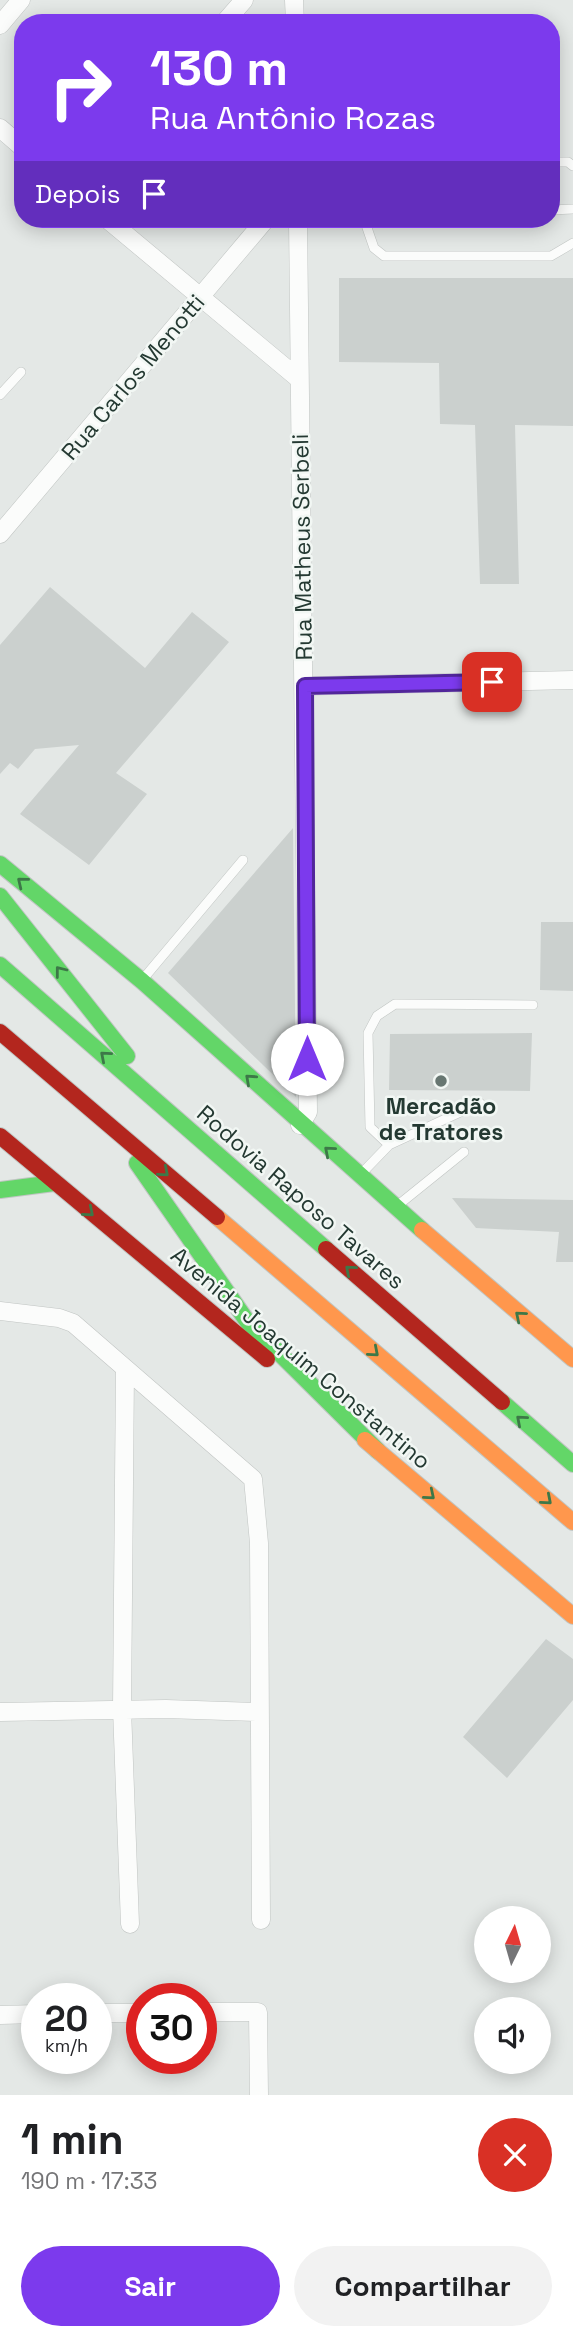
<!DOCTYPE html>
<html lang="pt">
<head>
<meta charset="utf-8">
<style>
	:root { --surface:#fff; --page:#f2f2f2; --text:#202124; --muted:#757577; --accent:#7c3aed }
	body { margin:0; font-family:"Space Grotesk",sans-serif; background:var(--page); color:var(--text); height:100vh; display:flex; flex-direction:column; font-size:26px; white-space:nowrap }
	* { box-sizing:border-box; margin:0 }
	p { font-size:23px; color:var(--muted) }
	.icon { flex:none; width:38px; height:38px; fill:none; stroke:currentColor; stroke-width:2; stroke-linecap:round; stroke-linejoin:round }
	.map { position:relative; height:2095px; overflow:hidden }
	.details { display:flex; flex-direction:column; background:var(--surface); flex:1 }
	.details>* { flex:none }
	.banner { position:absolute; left:14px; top:14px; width:546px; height:214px; border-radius:28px; box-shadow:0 4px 18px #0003; background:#7c3aed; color:#fff; overflow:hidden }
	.needle { width:46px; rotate:5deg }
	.tools { position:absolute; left:474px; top:1906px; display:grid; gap:14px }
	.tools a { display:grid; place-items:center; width:77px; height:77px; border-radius:50%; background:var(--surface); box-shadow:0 4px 18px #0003; font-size:35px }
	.speed { position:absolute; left:21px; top:1983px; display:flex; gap:14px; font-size:35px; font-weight:700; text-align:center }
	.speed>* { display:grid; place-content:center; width:91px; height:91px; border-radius:50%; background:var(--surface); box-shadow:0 4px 18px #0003; line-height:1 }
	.speed small { font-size:18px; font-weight:400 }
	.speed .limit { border:10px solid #d22; background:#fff; color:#111 }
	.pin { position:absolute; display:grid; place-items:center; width:60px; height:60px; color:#fff; margin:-30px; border-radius:14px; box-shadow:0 4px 10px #0006 }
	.me { position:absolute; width:77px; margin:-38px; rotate:0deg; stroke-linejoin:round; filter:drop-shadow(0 0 5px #0008) }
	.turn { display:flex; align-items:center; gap:24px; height:147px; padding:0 21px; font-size:32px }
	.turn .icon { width:91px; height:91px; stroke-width:2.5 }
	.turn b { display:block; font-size:49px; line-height:60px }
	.then { display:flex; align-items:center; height:66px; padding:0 21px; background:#0003; gap:14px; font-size:26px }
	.round { display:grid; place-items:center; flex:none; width:74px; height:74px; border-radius:37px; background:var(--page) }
	.overview { display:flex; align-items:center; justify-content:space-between; height:119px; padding:0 21px }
	h1 { font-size:42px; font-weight:800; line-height:52px }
	.action { display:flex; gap:14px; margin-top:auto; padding:14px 21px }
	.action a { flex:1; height:80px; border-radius:42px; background:var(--accent); color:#fff; font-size:28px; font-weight:800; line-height:80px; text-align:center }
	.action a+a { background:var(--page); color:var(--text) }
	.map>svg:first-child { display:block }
	.building { fill:#cbd0ce }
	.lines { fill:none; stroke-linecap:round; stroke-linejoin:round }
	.lane-casing { stroke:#c1c5c3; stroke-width:10 }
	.street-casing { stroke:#c1c5c3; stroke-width:19 }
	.fast-casing { stroke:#c0c6c3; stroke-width:18 }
	.slow-casing { stroke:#c0c6c3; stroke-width:18 }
	.jam-casing { stroke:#c0c6c3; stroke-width:18 }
	.lane { stroke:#fbfcfb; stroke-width:9 }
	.street { stroke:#fbfcfb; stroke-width:18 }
	.fast { stroke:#63d668; stroke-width:16 }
	.slow { stroke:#ff974d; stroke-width:16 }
	.jam { stroke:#b3261e; stroke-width:16 }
	.oneway { stroke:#3d7848 }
	.route-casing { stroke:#51269a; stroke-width:18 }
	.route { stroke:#7c3aed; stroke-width:12 }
	.poi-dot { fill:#677671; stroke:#f2f7f4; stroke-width:2.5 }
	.labels { text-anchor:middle; stroke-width:5; stroke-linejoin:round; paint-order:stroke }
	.street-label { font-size:23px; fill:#243932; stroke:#f2f7f4 }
	.poi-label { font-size:23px; font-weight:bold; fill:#243932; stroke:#f2f7f4 }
</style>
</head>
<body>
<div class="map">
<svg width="573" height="2095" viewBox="0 0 573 2095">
	<rect width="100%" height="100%" fill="#e4e8e6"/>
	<!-- building -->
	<path class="building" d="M339,278H573V426L515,425L519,584H480L475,425L440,424L439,363L339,362Z
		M50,587L145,668L192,612L229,642L116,773L147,794L89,865L20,814L79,745L35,749L18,769L10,763L0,774V645Z
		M293,828L296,1097L168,973Z
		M541,922H573V991L540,990Z
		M532,1033L530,1091L389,1090L390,1034Z
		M452,1198L573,1200V1262H556L559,1232L476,1228Z
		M546,1639L573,1659V1700L507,1778L463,1737Z"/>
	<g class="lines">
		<defs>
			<path id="lane" d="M551,162H568L573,166
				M551,210L573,209
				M364,219L374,248L384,256H551L573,243
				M0,395L21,372
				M143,979L243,860
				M389,1145L370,1127L368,1033L377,1016L395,1004L533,1005
				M360,1175L389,1145L480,1103
				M397,1206L464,1152"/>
			<path id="street" d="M294,0L295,23
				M224,23L244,0
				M0,25L21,0
				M0,128L23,148
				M107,219L299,379
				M298,219L308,1112L300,1125
				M0,534L266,219
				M305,686L573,680
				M0,1311L59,1318L73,1323L253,1479L259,1543L261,1920
				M125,1370L122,1709L130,1924
				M0,1712L166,1709L259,1712
				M201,2012H258L259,2095
				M96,2013H142
				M0,2015L37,2014"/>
			<path id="fast" d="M0,864L142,981L422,1230
				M0,896L127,1056
				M0,965L326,1249
				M137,1163L247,1321L378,1451
				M0,1190L54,1183
				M502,1402L573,1464"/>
			<path id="slow" d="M217,1217L573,1522
				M422,1230L573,1359
				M365,1440L573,1616"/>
			<path id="jam" d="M0,1032L217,1217
				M0,1136L267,1359
				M326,1249L502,1402"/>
		</defs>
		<!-- lane casing -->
		<use href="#lane" class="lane-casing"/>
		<!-- street casing -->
		<use href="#street" class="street-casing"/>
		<!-- fast casing -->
		<use href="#fast" class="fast-casing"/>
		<!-- slow casing -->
		<use href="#slow" class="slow-casing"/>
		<!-- jam casing -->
		<use href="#jam" class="jam-casing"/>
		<!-- lane -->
		<use href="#lane" class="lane"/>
		<!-- street -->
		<use href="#street" class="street"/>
		<!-- fast -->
		<use href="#fast" class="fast"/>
		<!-- slow -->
		<use href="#slow" class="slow"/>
		<!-- jam -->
		<use href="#jam" class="jam"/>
	</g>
	<!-- one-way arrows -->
	<defs><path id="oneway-chevron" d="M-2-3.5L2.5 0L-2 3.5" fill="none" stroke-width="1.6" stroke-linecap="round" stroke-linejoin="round" transform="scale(1.75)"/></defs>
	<g class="oneway">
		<use href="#oneway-chevron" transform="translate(22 882) rotate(-141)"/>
		<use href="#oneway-chevron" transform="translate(60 971) rotate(-128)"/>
		<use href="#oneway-chevron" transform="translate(105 1056) rotate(-139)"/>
		<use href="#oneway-chevron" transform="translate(250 1079) rotate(-138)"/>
		<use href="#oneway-chevron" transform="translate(329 1151) rotate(-139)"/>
		<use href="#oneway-chevron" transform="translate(164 1172) rotate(41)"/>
		<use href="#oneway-chevron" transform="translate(89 1212) rotate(40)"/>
		<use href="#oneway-chevron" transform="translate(350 1270) rotate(-139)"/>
		<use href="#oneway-chevron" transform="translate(520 1316) rotate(-140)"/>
		<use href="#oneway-chevron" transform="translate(374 1352) rotate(41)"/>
		<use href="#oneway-chevron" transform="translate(521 1420) rotate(-139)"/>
		<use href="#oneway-chevron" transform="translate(430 1495) rotate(40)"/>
		<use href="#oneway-chevron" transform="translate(547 1500) rotate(41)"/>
	</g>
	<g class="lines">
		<defs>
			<path id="route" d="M307,1059L305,686L492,682"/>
		</defs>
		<!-- route casing -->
		<use href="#route" class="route-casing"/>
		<!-- route -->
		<use href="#route" class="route"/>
	</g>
	<!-- markers -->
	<circle class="poi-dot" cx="441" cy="1081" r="7"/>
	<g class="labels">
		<!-- street labels -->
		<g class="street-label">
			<text transform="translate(133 377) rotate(-50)" y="8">Rua Carlos Menotti</text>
			<text transform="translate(302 547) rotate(-91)" y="8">Rua Matheus Serbeli</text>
			<text transform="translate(301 1197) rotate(41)" y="8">Rodovia Raposo Tavares</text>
			<text transform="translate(301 1358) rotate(40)" y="8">Avenida Joaquim Constantino</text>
		</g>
		<!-- poi labels -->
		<g class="poi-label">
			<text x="441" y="1114">Mercadão<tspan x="441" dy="26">de Tratores</tspan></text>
		</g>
	</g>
</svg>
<div class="tools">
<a><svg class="needle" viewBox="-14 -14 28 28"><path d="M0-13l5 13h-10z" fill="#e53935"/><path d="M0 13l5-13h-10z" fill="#757577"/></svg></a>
<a><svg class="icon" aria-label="sound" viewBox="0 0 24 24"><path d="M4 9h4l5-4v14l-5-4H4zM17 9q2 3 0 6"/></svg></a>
</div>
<div class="speed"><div>20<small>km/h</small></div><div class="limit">30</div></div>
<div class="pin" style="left:492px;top:682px;background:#d93025"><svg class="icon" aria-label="arrive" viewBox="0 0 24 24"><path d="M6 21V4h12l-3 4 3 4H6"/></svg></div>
<svg class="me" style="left:307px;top:1059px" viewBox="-20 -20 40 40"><circle r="19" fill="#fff"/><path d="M0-13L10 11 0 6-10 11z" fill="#7c3aed"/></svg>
<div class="banner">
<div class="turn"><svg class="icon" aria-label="right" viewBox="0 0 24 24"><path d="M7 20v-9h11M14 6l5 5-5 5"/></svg><div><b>130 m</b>Rua Antônio Rozas</div></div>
<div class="then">Depois<svg class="icon" aria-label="arrive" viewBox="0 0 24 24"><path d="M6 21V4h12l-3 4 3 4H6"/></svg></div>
</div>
</div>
<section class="details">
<div class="overview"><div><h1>1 min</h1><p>190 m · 17:33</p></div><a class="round" style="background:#d93025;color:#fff"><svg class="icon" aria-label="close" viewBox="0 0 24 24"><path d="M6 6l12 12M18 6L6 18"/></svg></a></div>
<div class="action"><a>Sair</a><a>Compartilhar</a></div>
</section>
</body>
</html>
